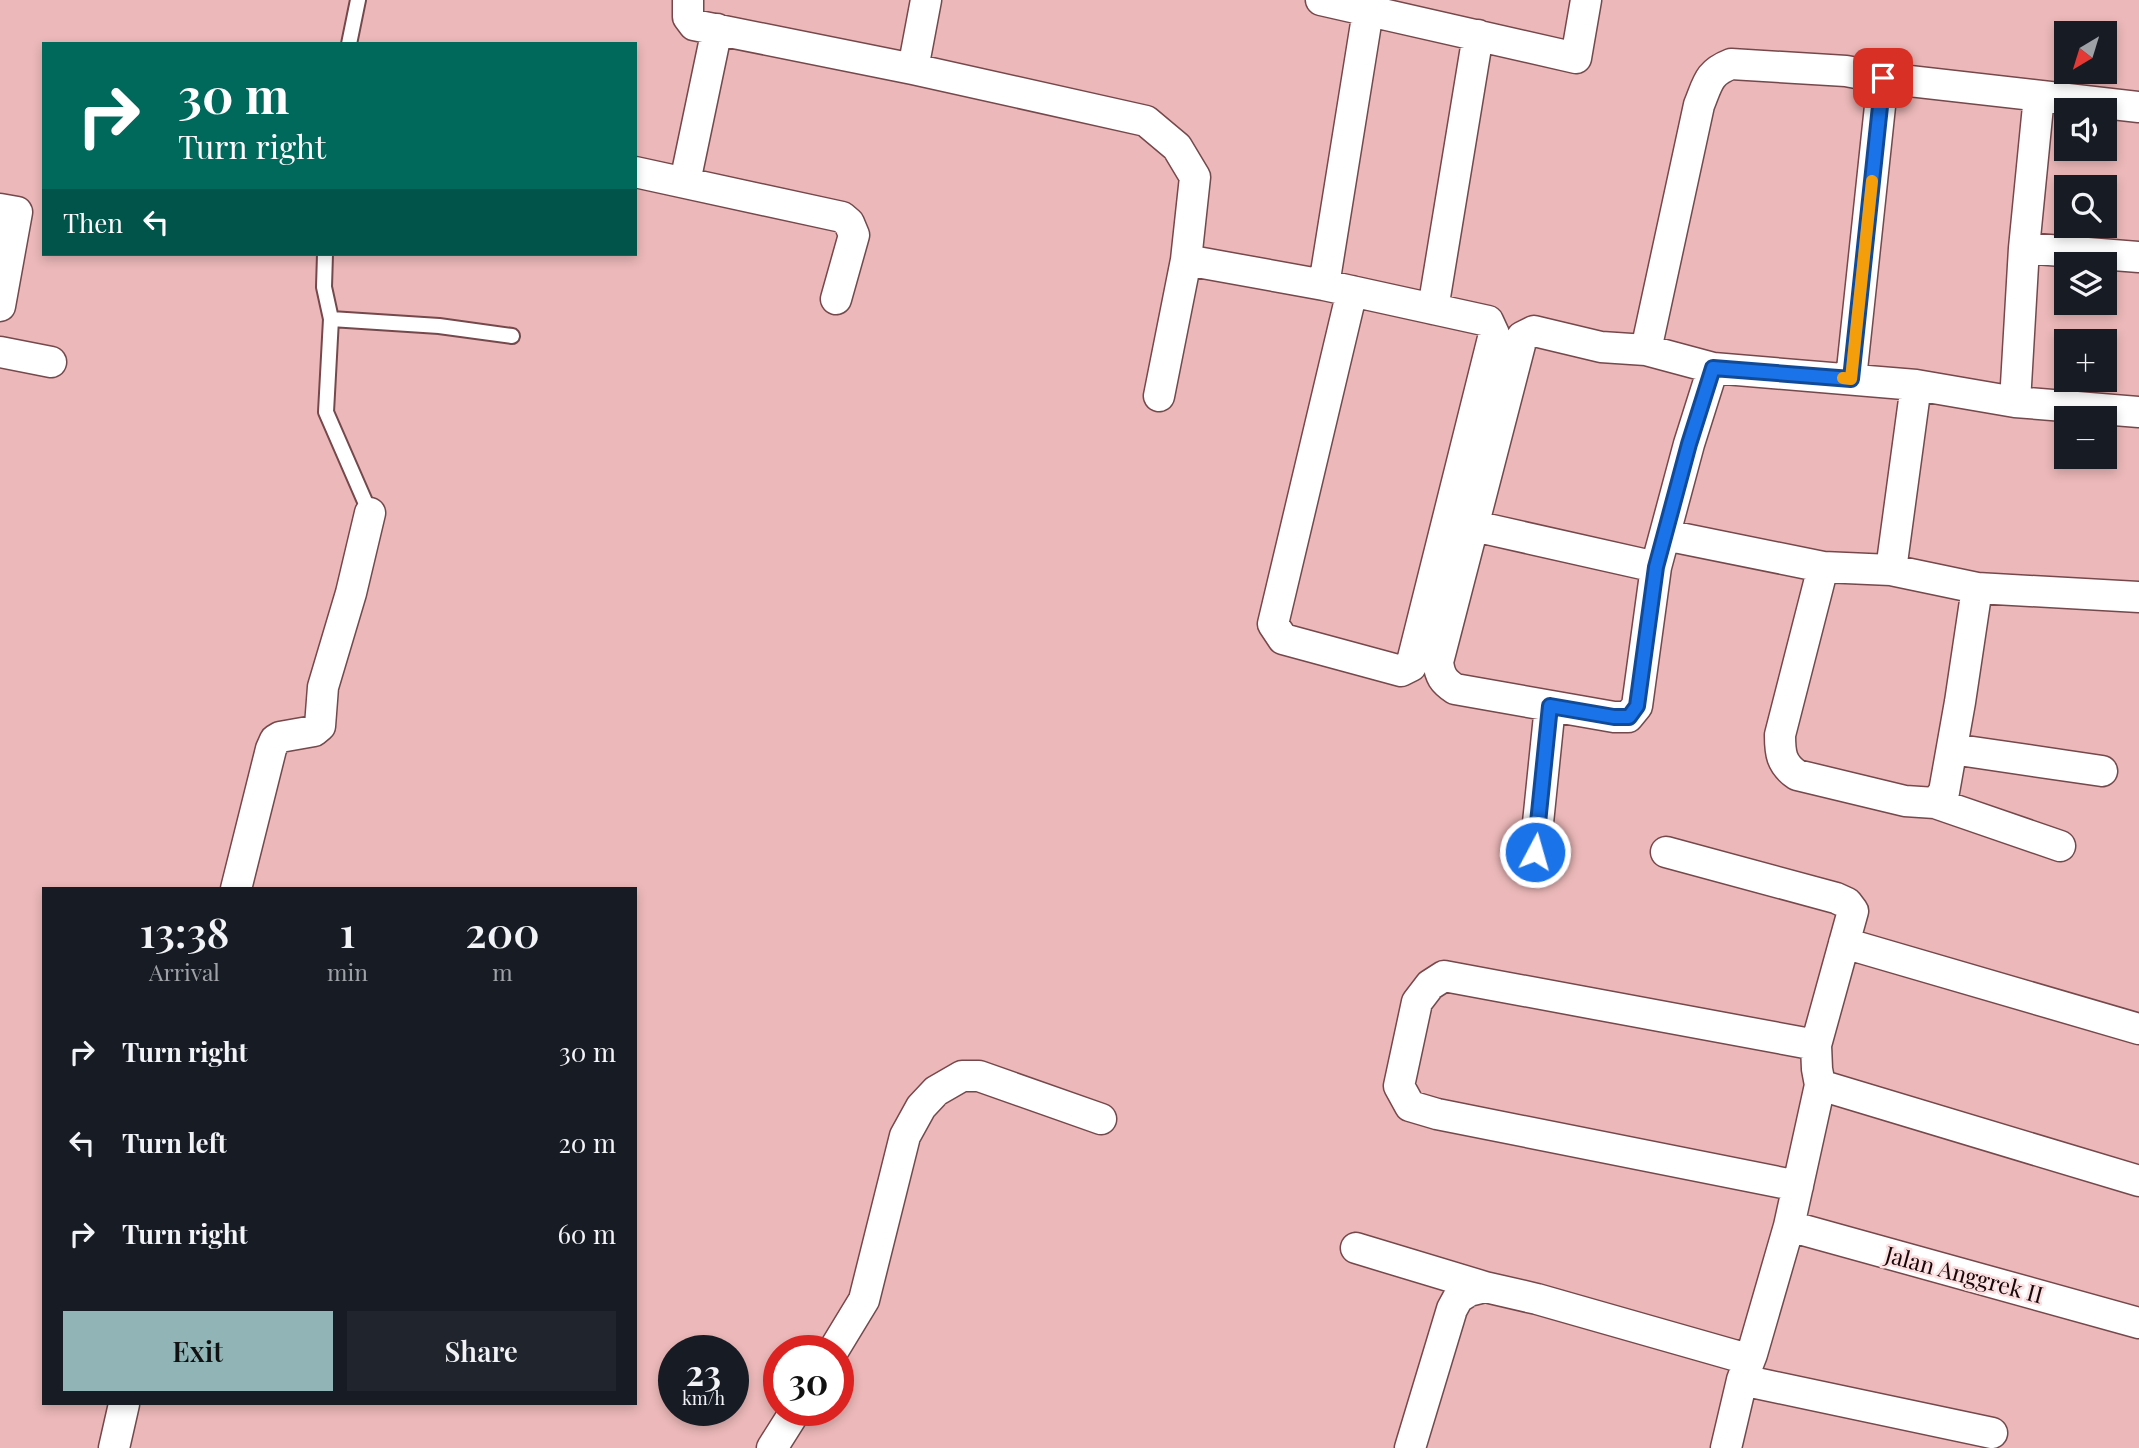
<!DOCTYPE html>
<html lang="en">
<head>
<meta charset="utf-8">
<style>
	:root { --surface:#171b24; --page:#20242c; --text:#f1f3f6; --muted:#9ea1a6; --accent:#91b5b7 }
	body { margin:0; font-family:"Playfair Display",serif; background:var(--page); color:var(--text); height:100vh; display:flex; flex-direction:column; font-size:26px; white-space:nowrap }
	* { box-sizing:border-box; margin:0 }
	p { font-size:23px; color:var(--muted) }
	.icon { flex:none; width:38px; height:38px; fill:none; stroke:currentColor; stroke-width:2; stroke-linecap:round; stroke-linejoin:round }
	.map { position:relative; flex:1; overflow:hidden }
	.side { position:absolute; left:42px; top:887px; width:595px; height:518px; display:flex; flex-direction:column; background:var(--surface); border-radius:0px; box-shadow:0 4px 10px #0003 }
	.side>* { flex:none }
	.hud { position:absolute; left:42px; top:42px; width:595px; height:214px; border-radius:0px; box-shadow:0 4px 10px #0003; background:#00695c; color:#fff; overflow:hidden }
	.needle { width:46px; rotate:218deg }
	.tools { position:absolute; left:2054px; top:21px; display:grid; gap:14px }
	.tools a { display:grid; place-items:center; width:63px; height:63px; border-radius:0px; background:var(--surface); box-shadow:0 4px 10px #0003; font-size:35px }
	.speed { position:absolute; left:658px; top:1335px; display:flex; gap:14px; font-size:35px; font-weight:700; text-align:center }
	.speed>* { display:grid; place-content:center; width:91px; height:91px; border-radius:50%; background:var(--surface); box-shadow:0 4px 10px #0003; line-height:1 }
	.speed small { font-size:18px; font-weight:400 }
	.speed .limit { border:10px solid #d22; background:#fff; color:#111 }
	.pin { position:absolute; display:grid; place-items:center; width:60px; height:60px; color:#fff; margin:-30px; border-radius:14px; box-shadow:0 4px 10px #0006 }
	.me { position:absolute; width:77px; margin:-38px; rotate:6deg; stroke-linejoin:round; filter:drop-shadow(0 0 5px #0008) }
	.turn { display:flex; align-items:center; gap:24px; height:147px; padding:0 21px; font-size:32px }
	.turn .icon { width:91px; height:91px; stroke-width:2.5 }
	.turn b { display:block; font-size:49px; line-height:60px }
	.then { display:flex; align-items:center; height:66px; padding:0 21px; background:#0003; gap:14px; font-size:26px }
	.eta { display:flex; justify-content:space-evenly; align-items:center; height:119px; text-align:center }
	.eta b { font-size:42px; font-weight:600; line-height:49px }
	.cta { display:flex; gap:14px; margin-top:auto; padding:14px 21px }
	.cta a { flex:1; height:80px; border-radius:0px; background:var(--accent); color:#111; font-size:28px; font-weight:600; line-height:80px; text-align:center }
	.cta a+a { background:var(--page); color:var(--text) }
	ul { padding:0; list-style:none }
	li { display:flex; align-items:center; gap:21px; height:91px; padding:0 21px }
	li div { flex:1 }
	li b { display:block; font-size:26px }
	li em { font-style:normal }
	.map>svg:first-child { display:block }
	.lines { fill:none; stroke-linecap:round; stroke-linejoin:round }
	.service-casing { stroke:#75484b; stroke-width:18 }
	.minor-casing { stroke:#75484b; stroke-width:33 }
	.service { stroke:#fff; stroke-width:14 }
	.minor { stroke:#fff; stroke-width:30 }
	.route-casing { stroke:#114b97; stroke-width:18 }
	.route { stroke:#1a73e8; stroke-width:12 }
	.slow { stroke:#f59e0b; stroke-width:12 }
	.labels { text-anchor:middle; stroke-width:5; stroke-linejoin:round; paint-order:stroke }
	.street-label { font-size:23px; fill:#180708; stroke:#fce0e1 }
</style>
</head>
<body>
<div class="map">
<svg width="2139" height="1448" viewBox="0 0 2139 1448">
	<rect width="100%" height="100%" fill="#ecb8b9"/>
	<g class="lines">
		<defs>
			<path id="service" d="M349,44L358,0
				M325,254L324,287L331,319L326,412L370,513
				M331,319L439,326L512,336"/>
			<path id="minor" d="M688,0V17L694,25L913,69L1146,121L1177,147L1195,177L1186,260L1159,396
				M1321,0L1576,58L1586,0
				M913,69L926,0
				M635,172L842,217L849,223L854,235L836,299
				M685,182L717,29
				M0,209L17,212L0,306
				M2024,248L2039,96
				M1186,260L1324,285L1488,321L1494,334L1411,666L1401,671L1283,639L1273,624L1352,291
				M1324,285L1368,11
				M1433,309L1478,35
				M1646,350L1699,105C1708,83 1708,73 1731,64L1846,71L1883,78L2139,107
				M0,352L51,362
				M1713,368L1689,444L1656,567L1637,706L1628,717H1614L1455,689C1443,681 1440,676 1438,662L1522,337L1534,331L1601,347L1646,350L1713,368L1916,385L2015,402L2139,412
				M1851,379L1883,78
				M2015,402L2024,248L2139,257
				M1474,526L1656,567
				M1665,535L1823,567L1891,570L1977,588L2139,597
				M1823,567L1780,735C1780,753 1781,764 1797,775L1905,801L1935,803L1944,792L1960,702L1977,588
				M1891,570L1916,385
				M1952,749L2102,771
				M1935,803L2060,846
				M1535,852L1550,706
				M1666,852L1836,898L1847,903L1853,911L1816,1045L1817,1069L1820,1085L1789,1226L1752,1354
				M236,889L271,749L275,740L280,737L314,731L320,726L323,687L351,593L370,513
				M1844,943L2139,1029
				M1820,1085L2139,1181
				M1798,1186L1437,1114L1410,1106L1399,1086L1417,1002L1430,985L1444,976L1816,1045
				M1789,1226L2139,1323
				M1356,1248L1485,1287
				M833,1351L864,1300L905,1136L921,1107L936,1091L962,1076H979L1101,1119
				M1742,1380L1992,1433
				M114,1448L124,1404
				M772,1448L796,1410
				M1410,1448L1452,1309L1458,1298L1469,1291L1485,1287L1537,1299L1737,1356L1752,1354L1742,1380L1726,1448"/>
		</defs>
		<!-- service casing -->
		<use href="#service" class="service-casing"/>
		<!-- minor casing -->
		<use href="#minor" class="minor-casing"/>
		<!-- service -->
		<use href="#service" class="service"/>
		<!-- minor -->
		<use href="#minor" class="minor"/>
	</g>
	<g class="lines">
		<defs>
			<path id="route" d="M1535,852L1550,706L1614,717H1629L1637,706L1656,567L1689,444L1713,368L1851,379L1883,78"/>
		</defs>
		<!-- route casing -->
		<use href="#route" class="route-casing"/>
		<!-- route -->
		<use href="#route" class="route"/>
		<!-- slow -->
		<path class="slow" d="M1843,378L1851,379L1872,181"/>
	</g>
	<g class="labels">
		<!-- street labels -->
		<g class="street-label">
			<text transform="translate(1964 1275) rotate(15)" y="8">Jalan Anggrek II</text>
		</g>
	</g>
</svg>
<div class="tools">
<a><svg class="needle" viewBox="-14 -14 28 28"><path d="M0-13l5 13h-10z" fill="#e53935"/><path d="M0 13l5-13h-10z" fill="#9ea1a6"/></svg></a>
<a><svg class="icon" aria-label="sound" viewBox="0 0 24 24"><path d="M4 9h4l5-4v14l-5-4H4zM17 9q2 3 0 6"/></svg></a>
<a><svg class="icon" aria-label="search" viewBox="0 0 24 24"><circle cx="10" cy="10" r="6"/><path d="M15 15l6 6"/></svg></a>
<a><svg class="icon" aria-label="layers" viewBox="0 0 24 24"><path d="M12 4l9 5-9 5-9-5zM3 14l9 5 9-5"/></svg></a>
<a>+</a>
<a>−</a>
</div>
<div class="speed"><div>23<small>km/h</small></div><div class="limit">30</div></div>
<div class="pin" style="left:1883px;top:78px;background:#d93025"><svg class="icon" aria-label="arrive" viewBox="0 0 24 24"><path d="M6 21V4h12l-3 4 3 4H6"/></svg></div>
<svg class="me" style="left:1535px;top:852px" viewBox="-20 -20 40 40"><circle r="17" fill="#1a73e8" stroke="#fff" stroke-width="3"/><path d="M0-11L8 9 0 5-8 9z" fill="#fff"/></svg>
<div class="hud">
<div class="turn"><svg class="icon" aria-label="right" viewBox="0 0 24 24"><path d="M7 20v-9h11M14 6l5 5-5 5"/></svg><div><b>30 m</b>Turn right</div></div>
<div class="then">Then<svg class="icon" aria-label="left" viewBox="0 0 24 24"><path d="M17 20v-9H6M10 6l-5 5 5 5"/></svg></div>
</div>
<section class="side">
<div class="eta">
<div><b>13:38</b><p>Arrival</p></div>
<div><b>1</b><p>min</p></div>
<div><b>200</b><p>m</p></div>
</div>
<ul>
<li><svg class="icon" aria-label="right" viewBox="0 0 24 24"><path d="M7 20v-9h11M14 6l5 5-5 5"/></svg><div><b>Turn right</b></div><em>30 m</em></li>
<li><svg class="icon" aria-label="left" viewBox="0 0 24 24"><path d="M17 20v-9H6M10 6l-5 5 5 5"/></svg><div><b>Turn left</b></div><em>20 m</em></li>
<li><svg class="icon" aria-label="right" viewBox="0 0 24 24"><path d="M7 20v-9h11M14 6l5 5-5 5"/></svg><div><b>Turn right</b></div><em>60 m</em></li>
</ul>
<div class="cta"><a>Exit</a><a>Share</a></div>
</section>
</div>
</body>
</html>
